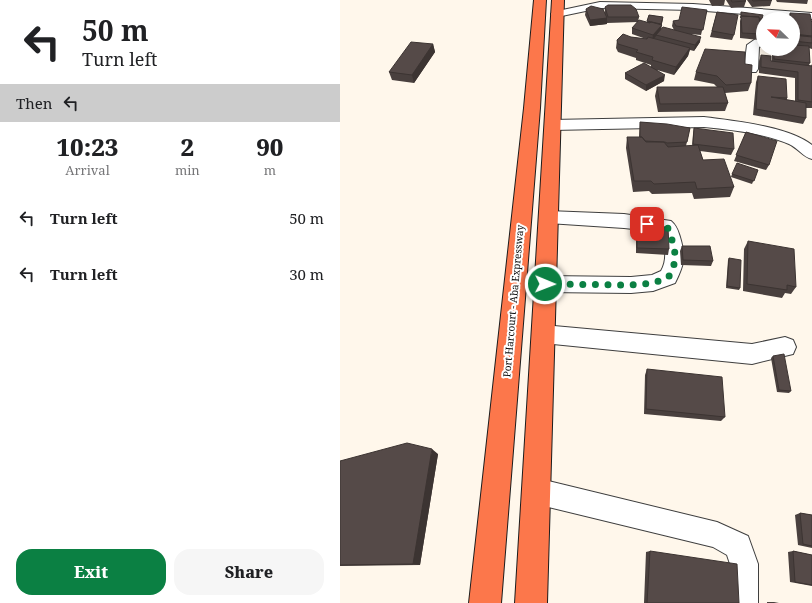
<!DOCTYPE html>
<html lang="en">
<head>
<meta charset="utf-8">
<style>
	:root { --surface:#fff; --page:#f6f6f6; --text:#202124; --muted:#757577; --accent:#0b8043 }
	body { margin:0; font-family:"Noto Serif",serif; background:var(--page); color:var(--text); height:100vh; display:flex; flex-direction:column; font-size:15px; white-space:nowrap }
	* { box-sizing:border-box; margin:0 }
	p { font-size:13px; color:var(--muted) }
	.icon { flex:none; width:22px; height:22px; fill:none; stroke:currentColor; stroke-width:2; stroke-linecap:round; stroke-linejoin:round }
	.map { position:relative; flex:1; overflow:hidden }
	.drawer { display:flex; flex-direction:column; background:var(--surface); width:340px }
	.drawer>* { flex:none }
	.top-card { background:#fff; color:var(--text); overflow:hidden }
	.needle { width:26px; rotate:293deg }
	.fabs { position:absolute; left:416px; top:12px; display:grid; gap:8px }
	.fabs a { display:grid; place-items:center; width:44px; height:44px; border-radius:50%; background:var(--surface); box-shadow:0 2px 10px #0003; font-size:20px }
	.pin { position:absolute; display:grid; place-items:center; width:34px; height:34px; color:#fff; margin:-17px; border-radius:8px; box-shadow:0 2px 6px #0006 }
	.me { position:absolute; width:44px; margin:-22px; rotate:91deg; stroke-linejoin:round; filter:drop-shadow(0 0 3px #0008) }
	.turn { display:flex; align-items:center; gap:14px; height:84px; padding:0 16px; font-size:18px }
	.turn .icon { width:52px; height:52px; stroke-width:2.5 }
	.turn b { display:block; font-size:28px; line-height:34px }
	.then { display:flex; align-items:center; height:38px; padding:0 16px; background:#0003; gap:8px; font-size:15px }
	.eta { display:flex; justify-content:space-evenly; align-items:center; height:68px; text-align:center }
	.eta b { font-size:24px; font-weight:800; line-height:28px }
	.button { display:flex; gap:8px; margin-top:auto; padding:8px 16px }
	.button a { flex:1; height:46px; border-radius:16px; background:var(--accent); color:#fff; font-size:16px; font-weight:800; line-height:46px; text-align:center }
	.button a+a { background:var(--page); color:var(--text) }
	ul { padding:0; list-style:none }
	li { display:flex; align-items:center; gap:12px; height:56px; padding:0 16px }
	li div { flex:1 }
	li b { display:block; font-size:15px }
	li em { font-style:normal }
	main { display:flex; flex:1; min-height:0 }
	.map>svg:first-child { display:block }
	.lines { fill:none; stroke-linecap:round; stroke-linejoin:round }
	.minor-casing { stroke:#3f3f3f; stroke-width:2 }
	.highway-casing { stroke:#1d1d1d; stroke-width:2 }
	.minor { fill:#fff; fill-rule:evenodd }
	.highway { fill:#fc774b; fill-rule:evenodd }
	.wall { fill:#49403e }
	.shaded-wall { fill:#3c3432 }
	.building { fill:#554a48; stroke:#3c3432 }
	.route { stroke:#0b8043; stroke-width:7; stroke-dasharray:0 12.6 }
	.labels { text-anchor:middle; stroke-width:4; stroke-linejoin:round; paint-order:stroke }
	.street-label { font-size:10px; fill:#0c0c0c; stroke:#fff }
</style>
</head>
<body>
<main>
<section class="drawer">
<div class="top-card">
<div class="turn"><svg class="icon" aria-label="left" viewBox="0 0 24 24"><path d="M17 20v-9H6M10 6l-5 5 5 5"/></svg><div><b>50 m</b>Turn left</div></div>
<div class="then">Then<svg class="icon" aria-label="left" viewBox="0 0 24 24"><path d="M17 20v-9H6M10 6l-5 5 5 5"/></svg></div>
</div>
<div class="eta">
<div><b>10:23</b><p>Arrival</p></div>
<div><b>2</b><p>min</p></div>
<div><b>90</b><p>m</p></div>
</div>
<ul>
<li><svg class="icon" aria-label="left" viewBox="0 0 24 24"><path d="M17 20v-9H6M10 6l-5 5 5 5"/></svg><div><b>Turn left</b></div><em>50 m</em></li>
<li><svg class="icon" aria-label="left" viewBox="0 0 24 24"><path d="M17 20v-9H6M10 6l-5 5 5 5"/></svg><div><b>Turn left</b></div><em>30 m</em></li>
</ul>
<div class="button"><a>Exit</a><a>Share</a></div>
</section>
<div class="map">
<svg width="472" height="603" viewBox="0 0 472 603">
	<rect width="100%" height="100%" fill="#fff7eb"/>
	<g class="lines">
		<defs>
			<path id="minor" d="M260,2L353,4L472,13V19L428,16V19H423V45L419,47L418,69L416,72H406L404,69L407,45L417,38V15L353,10L260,8L217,17L213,16L211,14L213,12Z
				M364,117C394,121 448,126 472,145V159C463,157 458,148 449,144C423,133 392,130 364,127L212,130L207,128L205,125L207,122L212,120Z
				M208,211L284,214L331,221C337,226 338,231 340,237C346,257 344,265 335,283L313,291L291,293L205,292L198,290L195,284L198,278L205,276L291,277L312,275L321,271C328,259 325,245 321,232L284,228L208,223L202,222L199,217L202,212Z
				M203,325L412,344L445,337L453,340L456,347L453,354L412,364L203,343L196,341L193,334L196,327Z
				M196,478L377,522L408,536L418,564V603H390V564L387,555L373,547L196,504L187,500L183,491L187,482Z"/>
			<path id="highway" d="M194,0H206L200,108L161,603H129L184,108Z
				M212,0H224L207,603H175Z"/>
		</defs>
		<!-- minor casing -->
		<use href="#minor" class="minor-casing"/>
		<!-- highway casing -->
		<use href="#highway" class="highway-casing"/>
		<!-- minor -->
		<use href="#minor" class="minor"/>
		<!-- highway -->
		<use href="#highway" class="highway"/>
	</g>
	<!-- wall -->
	<path class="wall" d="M369,0H385L384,5L372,6Z
		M386,0H405L406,1L404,7L391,8Z
		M407,0H432L430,6L412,7Z
		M436,0H468L467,4L437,2Z
		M265,7L299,17L298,22H307L309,15L323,17L321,30H334L332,26L333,21L339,20L367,10L361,35L350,34L360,42L354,51L350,50L348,56L334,75L317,70L324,81L306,91L285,79V73L311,67V65L296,60V58L278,52L276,48L277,40L291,37L306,39L292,34V28L298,22L267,23V22V24L250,26L245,15L246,9L265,13Z
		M377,12L394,35L392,40L370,37Z
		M401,12L422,19L421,22H420L421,34L419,40L400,38V21L401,18H400Z
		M450,13L472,24V49L469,48L470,63L469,65L471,66L472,64V108H466V118L463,124L413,115L416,82L418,76L447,98V100L455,101V78L419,73V61L421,55L432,61V49H453V19H448V18Z
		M93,44L95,52L74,83L52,80L49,72Z
		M405,64L411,83L408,91L385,93L388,103L385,111L318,112L315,96L317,87H377L374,84L354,80L356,72Z
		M300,122L350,128L346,146H352L353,134L354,128L394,149L391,155L360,151L363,160L394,187L390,197L354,199L352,193L312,194L309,191L293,192L286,148L287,137H299Z
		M406,132L429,165L426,170L394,161Z
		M418,170L412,184L391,177L392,174Z
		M297,226L329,249L328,255L296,253V231Z
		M408,241L456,287L451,294L445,293L442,298L403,291L404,249Z
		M342,246L373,261L371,266L341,265L340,251Z
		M389,258L400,288L399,290L386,288L388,260Z
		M433,356L451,391L449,393L437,392L431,358Z
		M307,369L385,417L381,421L304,414L305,375Z
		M98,454L80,565L0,566V461Z
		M460,513L472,515V548L458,545L455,515Z
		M310,551L399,603H304L306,552Z
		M453,551L472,555V586L450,582L448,552Z
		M427,602H434L439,603H427Z"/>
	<!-- shaded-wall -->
	<path class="shaded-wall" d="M323,17L321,30L312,41L313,35Z
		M267,18V24L250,26V20Z
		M361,37L360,42L354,51L355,45Z
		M93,44L95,52L74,83L72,75Z
		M350,48L348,56L334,75L336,67Z
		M325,75L324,81L306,91V85Z
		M92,449L98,454L80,565L73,564Z"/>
	<!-- building -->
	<path class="building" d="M391,0H405L406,1L392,2Z
		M412,0H432L413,1Z
		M268,5H291L296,9L299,17H268L265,7Z
		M251,6L263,9L267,18L250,20L246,9Z
		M342,7L367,10L363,30L336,26L333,21L339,20Z
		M377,12L398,15L394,35L372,31Z
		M401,12L423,15L422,19H420L419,17L402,16L401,15Z
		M450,13L470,14L472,24V36L453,34V19H451Z
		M309,15L323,17L321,24L307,21Z
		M401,16L419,17L421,34L402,33Z
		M299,20L310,23L311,22L322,25L313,35L292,28Z
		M323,27L361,37L355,45L316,35Z
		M283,34L291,37L307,39L308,37L350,48L336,67L312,60L313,57L296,52L298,50L278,44L277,40Z
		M453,35L472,37V43L453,41Z
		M71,42L93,44L72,75L49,72Z
		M453,45L469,46L470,63L434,59V49H453Z
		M365,49L405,52V64L412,65L411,83L386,85L377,76L356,72Z
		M421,55L431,56V61L472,66V102L458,100V72L421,67Z
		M304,63L325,75L306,85L285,73Z
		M418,76L446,79L447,98L431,97L466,103V118L416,109Z
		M317,87H383L388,103L320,104Z
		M300,122L327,124L350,128L347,142L327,143L325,142H324L305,141L302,137H300Z
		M354,128L393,133L394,149L353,144Z
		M406,132L437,141L429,165L396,155Z
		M287,137H302L306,142H324L328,147L358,145L363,160L384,159L394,187L357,189L355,182L314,184L311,181H294Z
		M397,163L418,170L414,181L392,174Z
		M297,226L328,227L329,249L297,248Z
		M408,241L454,249L456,287L447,285V290L407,284Z
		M342,246H370L373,261L343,260Z
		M389,258L401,260L400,288L387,286Z
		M444,354L451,391L439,390L433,356Z
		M307,369L382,377L385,417L306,409Z
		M67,443L92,449L73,564L0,565V461Z
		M460,513L472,515V546L463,544Z
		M310,551L397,564L399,603H307Z
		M453,551L472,555V585L455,582Z"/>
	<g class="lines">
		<!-- route -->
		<path class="route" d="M205,284L291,285L313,283L328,278C340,258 334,249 329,229L325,226L307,224"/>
	</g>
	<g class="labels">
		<!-- street labels -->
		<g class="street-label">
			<text transform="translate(173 301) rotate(-85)" y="4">Port Harcourt - Aba Expressway</text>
		</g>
	</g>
</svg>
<div class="fabs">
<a><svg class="needle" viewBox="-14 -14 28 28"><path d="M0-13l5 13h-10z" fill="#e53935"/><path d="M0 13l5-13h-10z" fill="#757577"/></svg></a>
</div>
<div class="pin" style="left:307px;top:224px;background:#d93025"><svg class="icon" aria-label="arrive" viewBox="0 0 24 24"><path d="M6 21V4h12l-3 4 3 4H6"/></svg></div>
<svg class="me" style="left:205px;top:284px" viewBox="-20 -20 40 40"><circle r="17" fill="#0b8043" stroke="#fff" stroke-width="3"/><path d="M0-11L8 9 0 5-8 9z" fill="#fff"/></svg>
</div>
</main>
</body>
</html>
